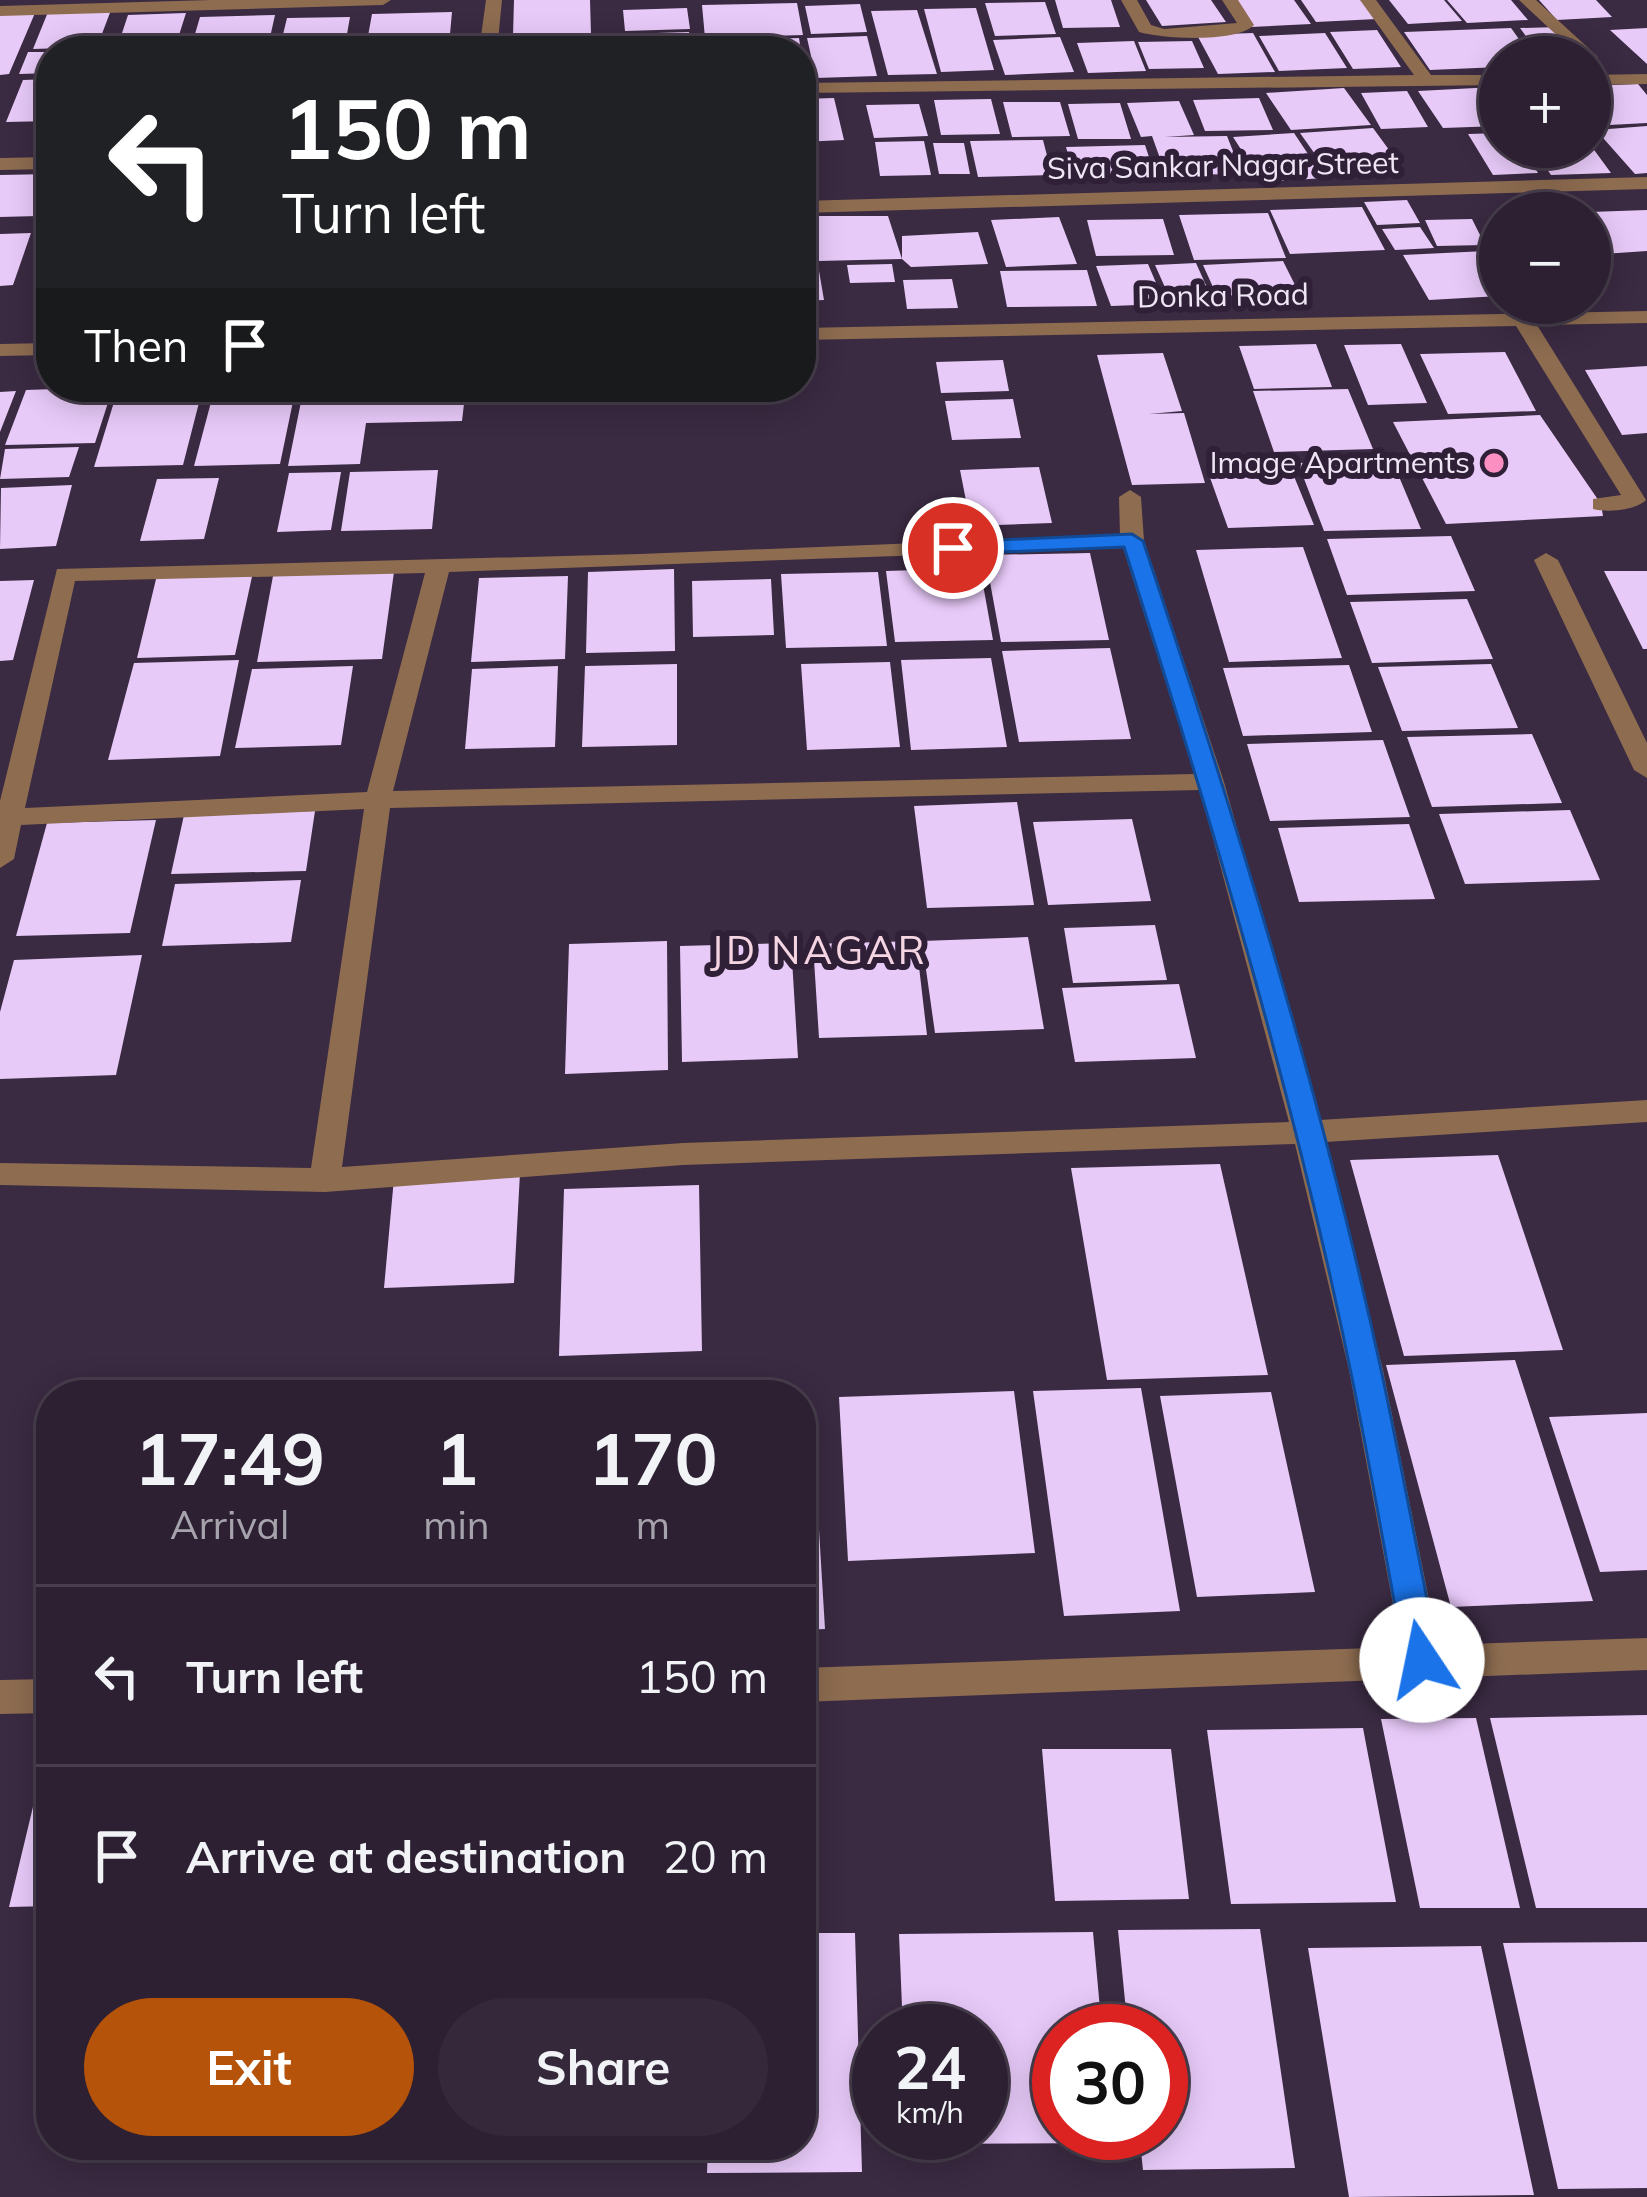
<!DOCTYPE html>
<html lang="en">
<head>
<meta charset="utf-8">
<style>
	:root { --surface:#2c2032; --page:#34283a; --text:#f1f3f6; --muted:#a6a3ac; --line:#483e4d; --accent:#b45309 }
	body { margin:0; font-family:Mulish,sans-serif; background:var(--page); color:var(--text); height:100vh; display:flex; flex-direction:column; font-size:45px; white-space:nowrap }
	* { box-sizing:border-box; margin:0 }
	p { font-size:39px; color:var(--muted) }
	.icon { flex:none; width:66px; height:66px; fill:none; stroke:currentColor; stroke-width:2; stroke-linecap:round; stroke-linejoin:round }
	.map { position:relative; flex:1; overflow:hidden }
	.details { position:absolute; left:36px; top:1380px; width:780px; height:780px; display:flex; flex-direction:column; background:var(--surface); border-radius:48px; box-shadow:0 6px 30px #0003,0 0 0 3px var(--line) }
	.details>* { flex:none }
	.hud { position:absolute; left:36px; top:36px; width:780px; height:366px; border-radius:48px; box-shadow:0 6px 30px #0003,0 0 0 3px var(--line); background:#202124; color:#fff; overflow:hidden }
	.fabs { position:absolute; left:1479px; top:36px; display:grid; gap:24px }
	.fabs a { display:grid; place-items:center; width:132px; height:132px; border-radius:50%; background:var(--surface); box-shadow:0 6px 30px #0003,0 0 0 3px var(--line); font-size:60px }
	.speed { position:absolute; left:852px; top:2004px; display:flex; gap:24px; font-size:60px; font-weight:700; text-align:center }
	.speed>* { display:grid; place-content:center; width:156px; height:156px; border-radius:50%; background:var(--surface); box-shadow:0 6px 30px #0003,0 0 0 3px var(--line); line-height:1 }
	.speed small { font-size:30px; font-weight:400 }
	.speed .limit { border:18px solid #d22; background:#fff; color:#111 }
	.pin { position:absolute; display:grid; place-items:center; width:102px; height:102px; color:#fff; margin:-51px; border:6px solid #fff; border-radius:50%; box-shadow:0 3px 12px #0007 }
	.me { position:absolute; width:132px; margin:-66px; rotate:349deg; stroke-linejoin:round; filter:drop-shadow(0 0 9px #0008) }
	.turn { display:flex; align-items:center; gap:42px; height:252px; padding:0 48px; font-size:54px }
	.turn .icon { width:156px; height:156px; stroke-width:2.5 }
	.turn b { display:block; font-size:84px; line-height:102px }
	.then { display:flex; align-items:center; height:114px; padding:0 48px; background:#0003; gap:24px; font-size:45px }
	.eta { display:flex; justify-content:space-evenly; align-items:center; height:204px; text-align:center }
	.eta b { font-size:72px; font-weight:700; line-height:84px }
	.primary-button { display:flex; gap:24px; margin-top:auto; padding:24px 48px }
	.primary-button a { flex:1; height:138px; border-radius:72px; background:var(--accent); color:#fff; font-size:48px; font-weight:700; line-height:138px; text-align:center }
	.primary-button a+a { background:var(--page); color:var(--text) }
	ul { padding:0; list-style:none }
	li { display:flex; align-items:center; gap:36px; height:180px; padding:0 48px; border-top:3px solid var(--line) }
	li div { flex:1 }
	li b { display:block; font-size:45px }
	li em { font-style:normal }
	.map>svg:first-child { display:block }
	.building { fill:#e8caf9 }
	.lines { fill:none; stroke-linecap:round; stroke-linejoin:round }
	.minor { fill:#8d6c50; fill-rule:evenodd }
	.route { fill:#1a73e8; stroke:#114b97; stroke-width:3 }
	.poi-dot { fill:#fc8fc1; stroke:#2f2038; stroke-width:4.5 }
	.labels { text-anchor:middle; stroke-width:12; stroke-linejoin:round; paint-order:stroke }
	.far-street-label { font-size:30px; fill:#efe5f5; stroke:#2f2038 }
	.far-poi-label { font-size:30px; fill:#efe5f5; stroke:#2f2038; text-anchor:end }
	.neighbourhood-label { font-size:39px; letter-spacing:3px; fill:#f5d5e2; stroke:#2f2038 }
</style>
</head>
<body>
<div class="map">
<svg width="1647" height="2197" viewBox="0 0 1647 2197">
	<rect width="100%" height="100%" fill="#3a2a42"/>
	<!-- building -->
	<path class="building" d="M514,0H590L591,34L513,36Z
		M1055,0H1111L1120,27L1063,28Z
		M1146,0H1211L1226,22L1162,26Z
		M1233,0H1294L1311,24L1251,27Z
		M1301,0H1363L1377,19L1316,22Z
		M1389,0H1444L1462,21L1408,24Z
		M1447,0H1511L1528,20L1467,23Z
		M1539,0H1596L1612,17L1557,20Z
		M1045,2L1056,34L995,36L985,3Z
		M797,3L803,35L705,38L702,5Z
		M860,4L867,32L811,34L805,6Z
		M687,8L690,29L625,31L623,10Z
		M976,8L994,70L941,72L924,9Z
		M111,10L97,47L33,49L48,12Z
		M917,10L937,74L888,75L871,11Z
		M452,12L450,34L368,36L372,14Z
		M35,13L9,74L0,75V14Z
		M186,13L174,51H116L128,15Z
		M275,15L267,51H190L200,17Z
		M350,17L344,51H279L287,18Z
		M1559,27L1582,57H1541L1520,28Z
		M1511,28L1532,57H1500V67L1430,70L1404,32Z
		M1647,28V64L1610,30Z
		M1377,30L1401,67L1353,69L1330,32Z
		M689,32L692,51H625L624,34Z
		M1253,33L1275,72L1218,74L1197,35Z
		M1325,33L1347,68L1279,71L1259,36Z
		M454,36L453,51H360L362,39Z
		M867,36L877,76L816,78L807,38Z
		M1060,37L1074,72L1005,75L993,40Z
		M585,38L586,51H516V40Z
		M799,38L801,51H701V41Z
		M1134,41L1146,71L1088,73L1077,43Z
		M1192,41L1204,68L1149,69L1138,42Z
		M28,52H51V73L19,74Z
		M51,79V121L6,122L23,80Z
		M1638,84L1647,95V123L1590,126V86Z
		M1495,87L1500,94V126L1443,128L1418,91Z
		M1344,88L1371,125L1291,130L1266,93Z
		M1407,91L1428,127L1381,129L1361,93Z
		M834,98L844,140L801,142V99Z
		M1259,98L1273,130L1205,131L1193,100Z
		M991,99L1000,134L941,135L934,100Z
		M1179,101L1194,135L1165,137L1227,136L1242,174L1166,175L1152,136L1141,137L1127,103Z
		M1003,102H1060L1070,136L1012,137Z
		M1120,103L1131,139H1078L1068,104Z
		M919,104L928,136L874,138L866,105Z
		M1647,126V173L1635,174L1596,130Z
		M1373,128L1395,158L1322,164L1300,133Z
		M1294,133L1324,178L1262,182L1233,137Z
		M1500,133V147H1522L1538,173L1493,175L1468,134Z
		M1043,140L1052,175L978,177L970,141Z
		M924,141L931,175L880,176L875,142Z
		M933,143H964L970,174H939Z
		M1145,145L1155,175L1074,176L1066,147Z
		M1532,147H1592L1611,173L1551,175Z
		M51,174L38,216L0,217V175Z
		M1407,200L1420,223L1377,225L1364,202Z
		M1362,207L1385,250L1290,254L1270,210Z
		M1647,210V251L1603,254L1590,235V212Z
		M1268,213L1286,258L1194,260L1179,215Z
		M819,216H888L902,259L818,261Z
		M1059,217L1077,264L1006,267L991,220Z
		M1163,219L1174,255L1096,256L1087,220Z
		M1472,219L1485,245L1437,246L1425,220Z
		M1420,227L1434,248L1395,250L1382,229Z
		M978,232L988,264L911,267L902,259V236Z
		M31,233L13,285L0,286V234Z
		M1486,251L1500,274V296L1429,300L1403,255Z
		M1283,261L1299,293L1217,296L1203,265Z
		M1196,263L1213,301L1172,303L1155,265Z
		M892,264L895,282L850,283L847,265Z
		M1148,264L1165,304L1111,306L1096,266Z
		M801,265H818L824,300L801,301Z
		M1087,270L1097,306L1007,307L1000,271Z
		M952,279L958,308L907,309L903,280Z
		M1316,344L1332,387L1254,389L1239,346Z
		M1401,344L1427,403L1368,405L1344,345Z
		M1505,352L1536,411L1448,414L1420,354Z
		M1163,353L1182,411L1149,414L1184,413L1205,483L1132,485L1097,355Z
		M1003,360L1009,391L941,393L936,362Z
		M1647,366V433L1622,435L1585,370Z
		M113,387L95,443L5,445L26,390Z
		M203,387L183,465L94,467L118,389Z
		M215,387H296L280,464L194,466Z
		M304,387H466L462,421L366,423L360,464L288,466Z
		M1348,389L1373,449L1274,452L1253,391Z
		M16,391L0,432V392Z
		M1013,399L1021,438L952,440L945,401Z
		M1540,415L1601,504L1603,516L1446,524L1393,422Z
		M79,447L69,477L0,479L5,449Z
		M1392,460L1421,529L1324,531L1298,463Z
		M1039,467L1052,523L971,526L960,470Z
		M1291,469L1314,525L1228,528L1208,472Z
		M438,470L432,529L341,531L350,472Z
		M341,472L331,530L277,532L289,473Z
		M219,478L204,539L140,541L157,479Z
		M72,485L56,546L0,549L1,488Z
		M1451,536L1475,591L1347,595L1327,539Z
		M1303,547L1342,658L1229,662L1196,550Z
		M1090,553L1109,640L1001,642L985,555Z
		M980,568L993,640L895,642L886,571Z
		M674,569L675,651L586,653L588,572Z
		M1604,571H1647V649H1643Z
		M253,572L235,655L137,658L157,575Z
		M394,572L382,659L257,662L273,576Z
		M878,572L887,646L786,648L781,574Z
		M568,576L565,659L471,662L479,578Z
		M771,579L774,635L693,637L692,581Z
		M34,580L13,660L0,661V581Z
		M1467,599L1493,659L1372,663L1350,602Z
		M1110,648L1131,739L1019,742L1002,651Z
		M991,658L1007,747L911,750L901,660Z
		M239,660L220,756L108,760L134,663Z
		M890,662L900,747L807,750L801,664Z
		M677,664V745L582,747L585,666Z
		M1491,664L1518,728L1402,731L1378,667Z
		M1349,665L1372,732L1243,736L1223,668Z
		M353,666L341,745L235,748L252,669Z
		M558,666L555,747L465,749L472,669Z
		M1532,734L1562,803L1432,807L1407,737Z
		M1383,740L1410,817L1270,821L1247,744Z
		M1017,802L1034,905L927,908L914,806Z
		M1570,810L1600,880L1465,884L1439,814Z
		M315,811L306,871L171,874L184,815Z
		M1132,819L1151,901L1048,905L1033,822Z
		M156,820L130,933L16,936L47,823Z
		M1409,824L1435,899L1299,902L1278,828Z
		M301,880L291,942L162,946L175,884Z
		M1155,925L1167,980L1073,983L1064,928Z
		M1028,937L1044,1029L935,1033L922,941Z
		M667,941L668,1070L565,1074L569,944Z
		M916,941L927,1035L819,1038L813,944Z
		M791,943L798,1058L682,1062L680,946Z
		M142,955L116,1075L0,1079V1012L14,960Z
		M1179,984L1196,1058L1075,1062L1062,988Z
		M1498,1155L1563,1350L1404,1356L1350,1160Z
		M1220,1164L1268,1375L1107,1380L1071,1168Z
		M520,1173L514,1283L384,1288L394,1178Z
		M699,1185L702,1351L559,1356L564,1189Z
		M1515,1360L1593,1601L1451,1607L1386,1365Z
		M1141,1388L1180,1611L1064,1616L1033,1391Z
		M1014,1391L1035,1553L848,1561L839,1397Z
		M1271,1392L1315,1592L1197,1597L1160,1396Z
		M1647,1413V1570L1600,1572L1549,1417Z
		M812,1414L825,1629L801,1630V1415Z
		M1647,1715V1908H1536L1490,1718Z
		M1476,1718L1520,1908H1420L1381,1719Z
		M1363,1728L1396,1902L1231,1904L1207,1730Z
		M49,1740L51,1906L9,1907Z
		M1042,1749H1171L1189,1899L1055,1901Z
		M1260,1929L1295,2168L1143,2170L1139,2133H1161V2031H1128L1118,1930Z
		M1093,1932L1102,2031H1059V2133H1112L1113,2143L907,2144L906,2133H981V2031H903L899,1934Z
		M801,1933H855L862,2172L707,2173L708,2145H801Z
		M1647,1942V2188L1558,2189L1503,1943Z
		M1481,1946L1534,2195L1349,2197L1308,1948Z
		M509,2145H659V2155L508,2154Z"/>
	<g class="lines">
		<!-- minor -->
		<path class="minor" d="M211,0H391L383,5L0,16V6Z
			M486,0H502L497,51H479Z
			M1121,0H1137L1151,25L1164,29L1237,23L1222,0H1238L1254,25C1237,43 1163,39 1139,32Z
			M1360,0H1376L1431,75H1500V85L801,93V83L1414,75Z
			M1519,0H1536L1598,57L1595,61L1580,57Z
			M1647,74V84L1590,85V75Z
			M51,157V169L0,170V158Z
			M1647,177V189L801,213V201Z
			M1647,311V323L1537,325L1646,500C1636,510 1608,513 1593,509V499L1621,495L1516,326L801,340V328Z
			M51,343V355L0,356V344Z
			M1130,490L1141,497L1144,541L1224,782L1319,1120L1647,1100V1122L1325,1142L1383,1370L1438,1645L1647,1638V1670L801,1702V1668L1401,1647L1349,1370L1295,1144L683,1165L325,1192L0,1185V1163L311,1168L364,809L21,825L14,859L0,868V801L57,569L640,554L1120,535L1119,497ZM1123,548L1195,774L393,791L449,572ZM425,573L367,792L25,808L75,581ZM1200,790L1289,1122L683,1143L342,1167L390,808Z
			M1546,553L1558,560L1647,743V778L1634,770L1534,560Z
			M51,1679V1713L0,1714V1680Z"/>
	</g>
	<!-- route -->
	<path class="route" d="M1132,534L1143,541C1234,814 1321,1092 1382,1374C1402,1469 1420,1565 1439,1660L1434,1671L1422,1675L1410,1671L1405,1660C1387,1565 1371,1469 1351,1373C1294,1094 1211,818 1124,547L953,554L943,548L953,542Z"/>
	<!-- markers -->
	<circle class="poi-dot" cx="1494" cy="463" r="12"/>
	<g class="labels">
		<!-- far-street labels -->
		<g class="far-street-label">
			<text transform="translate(1223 166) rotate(-1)" y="10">Siva Sankar Nagar Street</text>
			<text transform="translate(1223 296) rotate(-1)" y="10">Donka Road</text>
		</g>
		<!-- far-poi labels -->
		<g class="far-poi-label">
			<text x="1470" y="473">Image Apartments</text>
		</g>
		<!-- neighbourhood labels -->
		<g class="neighbourhood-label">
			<text x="819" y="964">JD NAGAR</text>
		</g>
	</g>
</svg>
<div class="fabs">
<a>+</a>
<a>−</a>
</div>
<div class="speed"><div>24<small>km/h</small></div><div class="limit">30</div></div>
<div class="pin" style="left:953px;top:548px;background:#d93025"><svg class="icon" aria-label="arrive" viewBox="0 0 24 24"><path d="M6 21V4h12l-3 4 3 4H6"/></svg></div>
<svg class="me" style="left:1422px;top:1660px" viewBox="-20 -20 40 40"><circle r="19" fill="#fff"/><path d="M0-13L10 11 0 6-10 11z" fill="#1a73e8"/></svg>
<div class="hud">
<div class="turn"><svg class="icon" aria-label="left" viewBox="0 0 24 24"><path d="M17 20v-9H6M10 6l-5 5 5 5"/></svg><div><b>150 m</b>Turn left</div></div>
<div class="then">Then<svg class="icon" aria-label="arrive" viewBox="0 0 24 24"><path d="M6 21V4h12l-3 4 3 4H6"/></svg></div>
</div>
<section class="details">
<div class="eta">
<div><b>17:49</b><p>Arrival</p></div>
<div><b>1</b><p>min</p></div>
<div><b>170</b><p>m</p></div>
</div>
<ul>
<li><svg class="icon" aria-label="left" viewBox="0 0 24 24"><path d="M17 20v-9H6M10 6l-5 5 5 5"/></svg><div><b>Turn left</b></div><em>150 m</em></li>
<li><svg class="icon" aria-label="arrive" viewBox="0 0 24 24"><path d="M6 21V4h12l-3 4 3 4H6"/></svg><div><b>Arrive at destination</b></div><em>20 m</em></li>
</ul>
<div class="primary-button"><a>Exit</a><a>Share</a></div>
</section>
</div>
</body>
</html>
